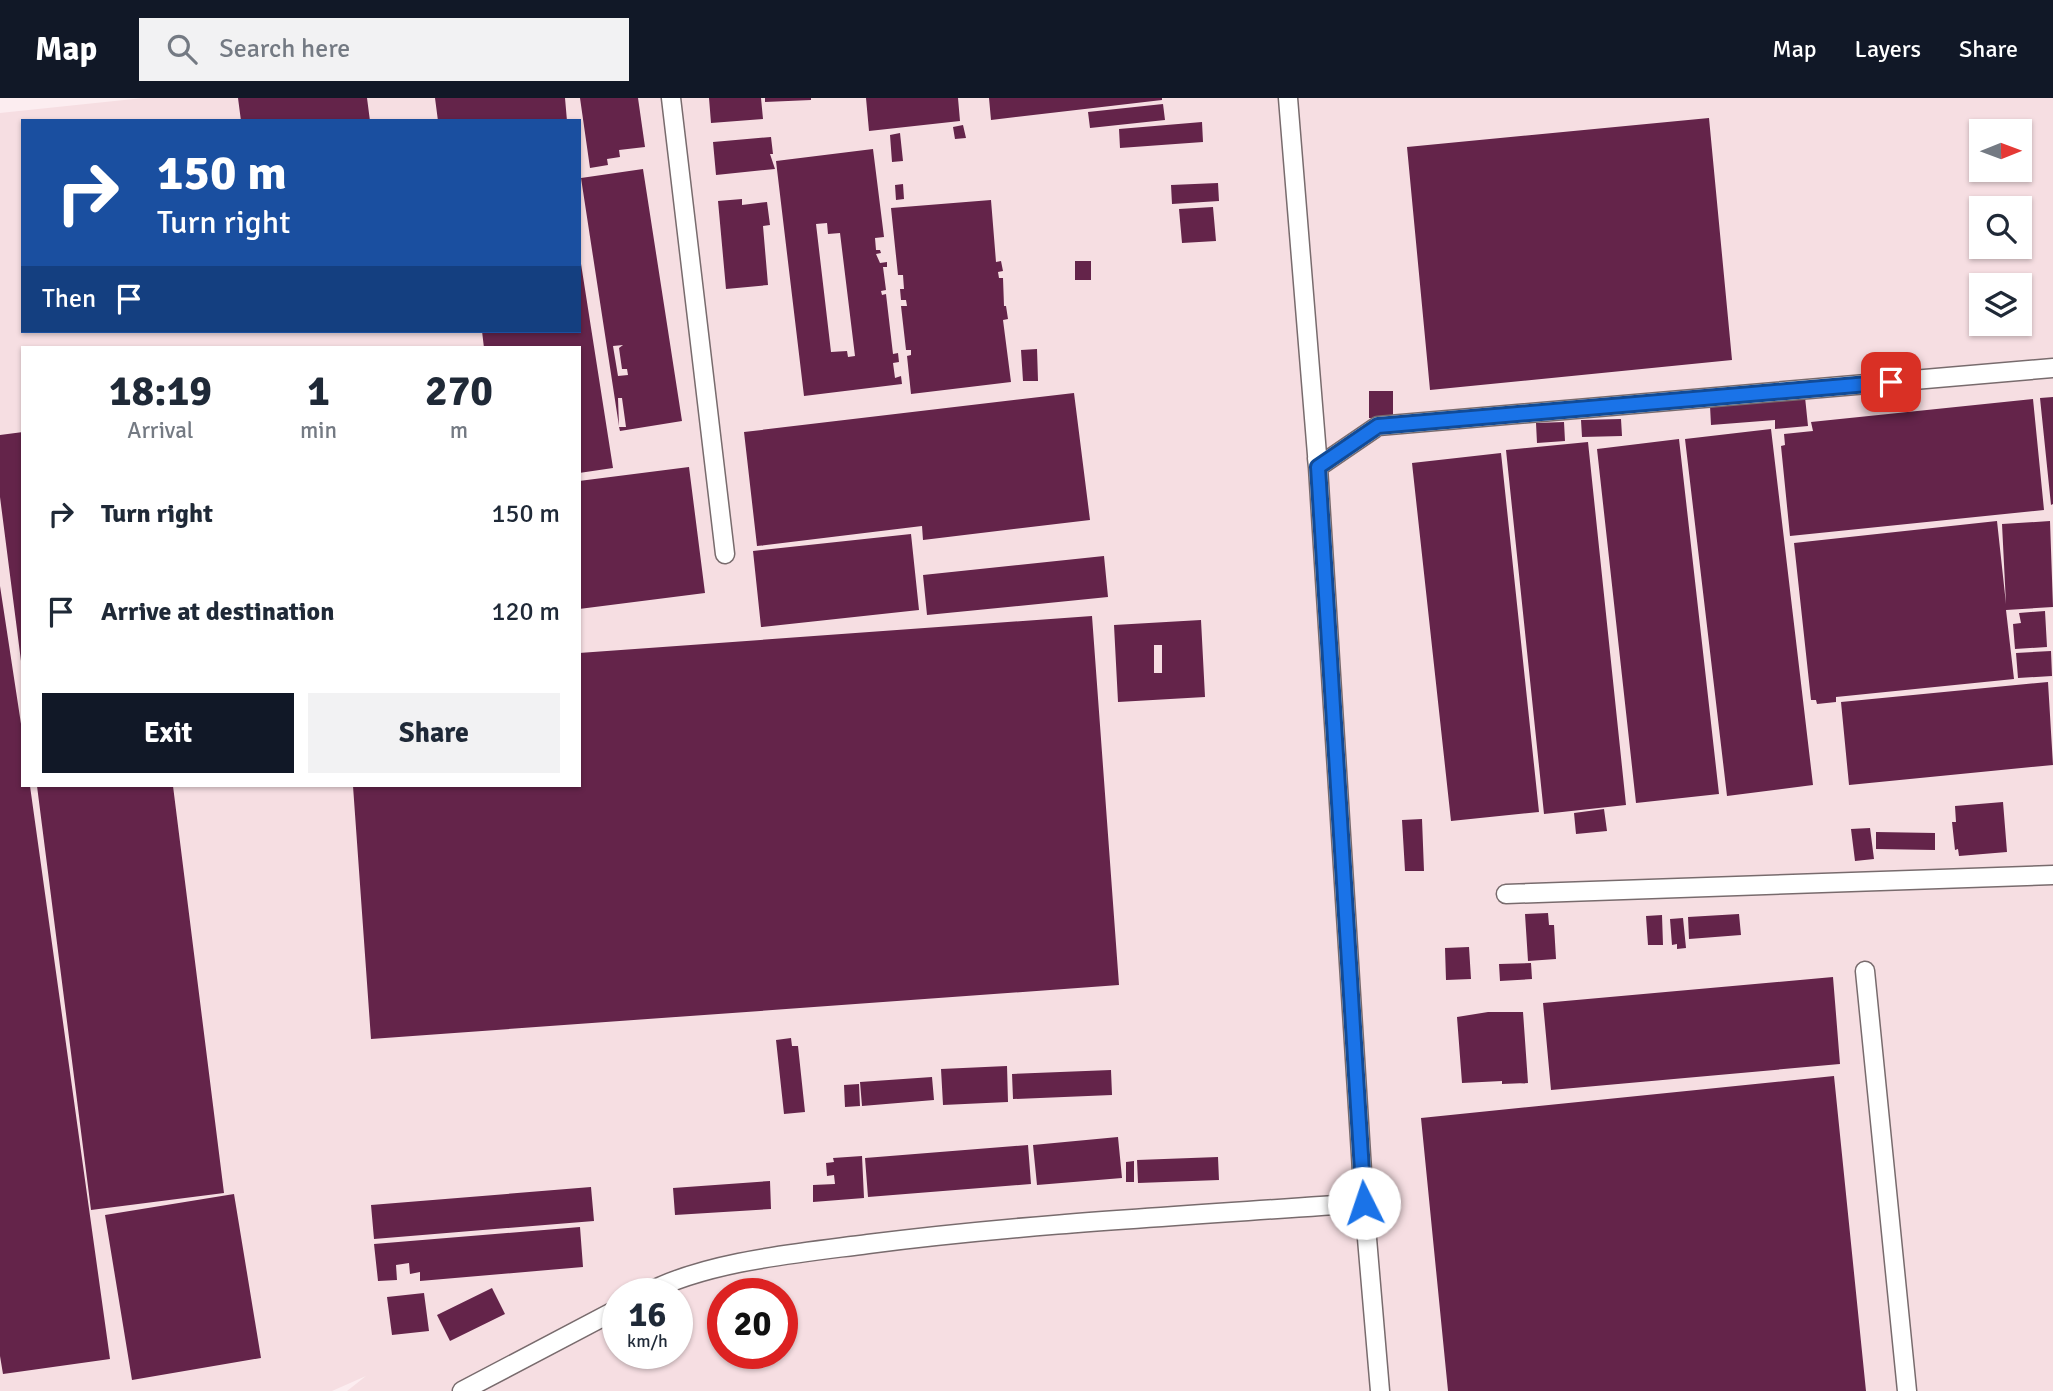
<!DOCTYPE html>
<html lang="en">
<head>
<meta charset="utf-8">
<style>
	:root { --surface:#fff; --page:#f2f2f3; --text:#1f2937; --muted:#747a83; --accent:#111827 }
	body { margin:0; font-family:Signika,sans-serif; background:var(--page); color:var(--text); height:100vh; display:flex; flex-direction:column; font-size:26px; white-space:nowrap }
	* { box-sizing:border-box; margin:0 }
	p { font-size:23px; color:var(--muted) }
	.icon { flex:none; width:38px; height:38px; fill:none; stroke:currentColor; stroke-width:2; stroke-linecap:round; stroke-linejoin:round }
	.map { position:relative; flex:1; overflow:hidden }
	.drawer { position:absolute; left:21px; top:248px; width:560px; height:441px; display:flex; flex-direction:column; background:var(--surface); border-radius:0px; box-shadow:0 2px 5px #0004 }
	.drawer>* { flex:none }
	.guide { position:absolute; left:21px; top:21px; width:560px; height:214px; border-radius:0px; box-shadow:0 2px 5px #0004; background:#1a4fa0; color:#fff; overflow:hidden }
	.needle { width:46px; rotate:89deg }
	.fabs { position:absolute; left:1969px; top:21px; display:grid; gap:14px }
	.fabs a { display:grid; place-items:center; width:63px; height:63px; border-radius:0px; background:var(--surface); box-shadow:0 2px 5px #0004; font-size:35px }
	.speed { position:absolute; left:602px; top:1180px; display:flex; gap:14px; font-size:35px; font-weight:700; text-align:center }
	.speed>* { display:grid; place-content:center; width:91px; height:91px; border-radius:50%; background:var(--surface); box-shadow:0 2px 5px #0004; line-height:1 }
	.speed small { font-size:18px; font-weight:400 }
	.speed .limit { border:10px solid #d22; background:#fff; color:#111 }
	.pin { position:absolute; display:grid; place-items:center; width:60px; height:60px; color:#fff; margin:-30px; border-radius:14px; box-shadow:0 4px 10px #0006 }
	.me { position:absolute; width:77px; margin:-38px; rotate:356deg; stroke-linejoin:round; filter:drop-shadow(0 0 5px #0008) }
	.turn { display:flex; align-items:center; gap:24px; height:147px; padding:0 21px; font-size:32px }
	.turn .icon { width:91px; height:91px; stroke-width:2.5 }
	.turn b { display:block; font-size:49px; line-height:60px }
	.then { display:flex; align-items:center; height:66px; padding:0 21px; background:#0003; gap:14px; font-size:26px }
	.eta { display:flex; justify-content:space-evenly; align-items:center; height:119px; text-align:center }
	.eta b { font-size:42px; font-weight:700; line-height:49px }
	.action { display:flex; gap:14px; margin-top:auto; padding:14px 21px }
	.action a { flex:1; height:80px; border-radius:0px; background:var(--accent); color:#fff; font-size:28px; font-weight:700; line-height:80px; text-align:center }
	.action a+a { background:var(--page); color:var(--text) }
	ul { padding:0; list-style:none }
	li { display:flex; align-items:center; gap:21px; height:98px; padding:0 21px }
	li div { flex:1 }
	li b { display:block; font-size:26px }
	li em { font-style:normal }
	header { display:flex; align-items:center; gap:42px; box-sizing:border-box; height:98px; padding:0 35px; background:var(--accent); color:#fff }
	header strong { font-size:33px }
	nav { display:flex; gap:38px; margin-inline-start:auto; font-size:24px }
	.search { width:490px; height:63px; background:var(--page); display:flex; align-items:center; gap:18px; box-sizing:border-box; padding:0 24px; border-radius:0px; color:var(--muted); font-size:26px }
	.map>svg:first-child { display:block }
	.built { fill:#f6dee2; fill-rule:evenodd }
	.building { fill:#64244a; fill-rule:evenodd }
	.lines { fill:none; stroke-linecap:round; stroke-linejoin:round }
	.service-casing { stroke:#786b6d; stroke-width:21 }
	.service { stroke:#fff; stroke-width:18 }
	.route-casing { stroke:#114b97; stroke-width:18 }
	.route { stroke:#1a73e8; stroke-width:12 }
</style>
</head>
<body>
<header>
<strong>Map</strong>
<div class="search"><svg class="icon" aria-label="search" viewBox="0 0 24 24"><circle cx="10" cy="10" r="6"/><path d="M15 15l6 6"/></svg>Search here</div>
<nav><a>Map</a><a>Layers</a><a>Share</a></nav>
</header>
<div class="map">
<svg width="2053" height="1293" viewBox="0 0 2053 1293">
	<rect width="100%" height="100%" fill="#fcedf0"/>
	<!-- built -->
	<path class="built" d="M143,0H2053V1293H347L366,1278L332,1293H0V15ZM23,23H579V233H23ZM1981,33H2020V72H1981ZM1981,110H2020V149H1981ZM1981,187H2020V226H1981ZM23,250H579V688H23ZM618,1195H677V1255H618ZM723,1195H782V1255H723Z"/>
	<!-- building -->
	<path class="building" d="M238,0H367L370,23H241Z
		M435,0H565L567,23H438Z
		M580,0H638L645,49L619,52L620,59L607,61L608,67L590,70Z
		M709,0H761L763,21L711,25Z
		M765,0H811V2L765,4Z
		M866,0H958L960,23L869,33Z
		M989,0H1162V2L991,22Z
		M1163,6L1165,22L1090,30L1088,14Z
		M1709,20L1732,262L1430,292L1407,49Z
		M1202,24L1203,44L1120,50L1119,31Z
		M963,27L966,40L955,41L953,29Z
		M900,35L903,63L892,64L890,37Z
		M771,39L773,56H770L775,71L716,77L713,44Z
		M873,51L884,139L875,140L876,152H880L881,155L876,156L880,165L887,164V169H883L886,192L881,193L882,197L886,196L893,256L898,255L899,264L893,265L895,280L901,278L902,286L804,298L776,63ZM827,125L828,136L840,135L855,258L848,259L847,253L831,254L816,126Z
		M643,71L682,323L620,333L619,329H626L622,300H618L619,328L581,80ZM623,247L619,250L622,271H627L628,277L618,278L613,248Z
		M1218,85L1219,103L1172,106L1171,87Z
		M903,86L904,101L896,102L895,87Z
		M742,101V107L767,104L770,127L763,128L768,187L726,191L718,103Z
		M991,102L996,164L1001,163L1003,173L998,174L999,180H1003L1004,208H1006L1008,221L1003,222L1011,284L911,296L907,258L911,257V252H906L901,208H907L906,202H901L900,191H904L903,177H898L891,110Z
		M1213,109L1216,143L1182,145L1179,111Z
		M579,153L613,370L579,375V250H484L482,233H579Z
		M1075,163H1091V182H1075Z
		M1037,251L1038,283H1023L1021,252Z
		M1369,293H1393V320H1369Z
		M1074,295L1090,422L923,442L922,428L757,448L744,334Z
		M1805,299L1808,328L1775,331V322L1711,327L1710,308Z
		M2053,299V406L2051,407L2040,300Z
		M2033,301L2044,412L1790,438L1781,348L1785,347L1784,336L1813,333L1811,324Z
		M1621,321L1622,338L1582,339L1581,322Z
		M1564,324L1565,343L1537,345L1536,325Z
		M1771,331L1813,687L1727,698L1685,341Z
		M23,334V563H21L0,399V337Z
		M1679,341L1719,696L1636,705L1597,351Z
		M1588,344L1626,707L1544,716L1506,352Z
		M1501,355L1539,714L1451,723L1412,365Z
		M689,369L705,495L579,511V383Z
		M1997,423L2006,506L2002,426L2050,423L2053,509L2006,512L2014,581L1836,599V604L1817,606L1816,602H1811L1794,445Z
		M911,436L919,512L761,529L753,453Z
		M1104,458L1108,499L927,517L923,477Z
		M0,488L23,639V688H30L110,1261L3,1276L0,1258Z
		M2045,513L2047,549L2015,551L2013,526L2021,525L2019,515Z
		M1092,518L1119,887L371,941L353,688H579V555Z
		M1201,522L1205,599L1118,604L1114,527ZM1154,547H1162V575H1154Z
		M2051,553L2052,578L2018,580L2016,555Z
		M2048,584L2053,667L1849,687L1841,604Z
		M37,688H173L224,1095L91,1112Z
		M2003,704L2007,754L1959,758L1958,751L1955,752L1952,724H1956L1955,708Z
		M1604,711L1607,733L1576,736L1574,715Z
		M1422,721L1424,773H1405L1402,722Z
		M1870,730L1874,761L1855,763L1851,731Z
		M1876,734L1935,735V752L1876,751Z
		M1548,815L1549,827H1554L1556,861L1528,863L1525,816Z
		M1739,816L1741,837L1689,841L1688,819Z
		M1662,817L1663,847H1648L1646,818Z
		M1683,820L1686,850L1677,851V846L1672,847L1670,821Z
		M1469,849L1471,881L1446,882L1445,850Z
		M1531,865L1532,881L1500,883L1499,866Z
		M1833,879L1840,966L1551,992L1543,905Z
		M1488,914H1523L1528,985L1502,986V983L1462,985L1457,919Z
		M791,940L792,948H798L805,1014L784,1016L776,942Z
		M1007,968L1008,1004L943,1007L941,971Z
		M1111,972L1112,997L1013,1001L1012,976Z
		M1834,978L1866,1293H1448L1421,1020Z
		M932,979L934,1002L862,1008L860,984Z
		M859,986L860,1008L845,1009L844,987Z
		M1118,1039L1122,1080L1037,1087L1033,1047Z
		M1028,1047L1031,1086L868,1099L865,1060Z
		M862,1058L864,1100L813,1104V1087L835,1086L834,1077L827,1078L826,1065L834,1064L833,1060Z
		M1218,1059L1219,1082L1138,1085L1137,1062Z
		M1134,1063V1084H1126V1064Z
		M770,1083L771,1111L675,1117L673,1090Z
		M591,1089L594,1123L374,1141L371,1107Z
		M234,1096L261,1260L132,1282L105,1117Z
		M580,1129L583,1169L420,1183V1174L410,1176L409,1165L396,1167L397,1182L378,1183L374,1146Z
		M492,1190L505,1216L450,1243L437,1217Z
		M424,1195L429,1233L392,1237L387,1199Z"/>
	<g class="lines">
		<defs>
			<path id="service" d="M671,0L725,456
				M1288,0L1318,369L1364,1105L1380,1293
				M1317,360L1318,369L1378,328L2053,270
				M1506,796L2053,777
				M1865,873L1907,1293
				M647,1195C707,1163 800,1155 868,1146C1032,1125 1198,1117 1364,1105
				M462,1293L618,1211"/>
		</defs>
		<!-- service casing -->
		<use href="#service" class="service-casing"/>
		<!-- service -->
		<use href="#service" class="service"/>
	</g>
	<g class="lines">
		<defs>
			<path id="route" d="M1364,1105L1318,369L1378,328L1891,284"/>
		</defs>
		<!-- route casing -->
		<use href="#route" class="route-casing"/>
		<!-- route -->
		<use href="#route" class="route"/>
	</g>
</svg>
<div class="fabs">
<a><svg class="needle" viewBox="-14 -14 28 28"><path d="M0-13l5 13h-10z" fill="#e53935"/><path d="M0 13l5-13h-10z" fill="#747a83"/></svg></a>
<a><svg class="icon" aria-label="search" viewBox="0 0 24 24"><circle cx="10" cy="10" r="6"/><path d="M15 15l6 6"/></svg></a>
<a><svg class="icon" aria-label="layers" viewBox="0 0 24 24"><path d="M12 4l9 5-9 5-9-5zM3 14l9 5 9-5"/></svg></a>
</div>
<div class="speed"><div>16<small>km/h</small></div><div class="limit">20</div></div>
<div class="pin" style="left:1891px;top:284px;background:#d93025"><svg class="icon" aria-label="arrive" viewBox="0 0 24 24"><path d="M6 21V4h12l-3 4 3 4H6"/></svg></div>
<svg class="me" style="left:1364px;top:1105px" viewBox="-20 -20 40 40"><circle r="19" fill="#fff"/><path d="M0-13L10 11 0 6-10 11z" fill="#1a73e8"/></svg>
<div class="guide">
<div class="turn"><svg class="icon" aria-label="right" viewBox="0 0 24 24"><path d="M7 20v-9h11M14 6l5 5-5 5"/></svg><div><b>150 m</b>Turn right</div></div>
<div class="then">Then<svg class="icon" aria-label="arrive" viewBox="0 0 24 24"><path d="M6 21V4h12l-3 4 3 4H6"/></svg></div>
</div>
<section class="drawer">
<div class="eta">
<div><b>18:19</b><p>Arrival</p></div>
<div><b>1</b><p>min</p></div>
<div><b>270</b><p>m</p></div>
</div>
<ul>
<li><svg class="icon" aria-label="right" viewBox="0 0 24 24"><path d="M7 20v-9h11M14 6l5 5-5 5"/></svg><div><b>Turn right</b></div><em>150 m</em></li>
<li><svg class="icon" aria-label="arrive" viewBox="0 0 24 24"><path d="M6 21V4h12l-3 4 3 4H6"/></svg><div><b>Arrive at destination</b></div><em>120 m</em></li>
</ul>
<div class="action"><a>Exit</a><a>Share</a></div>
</section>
</div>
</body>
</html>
